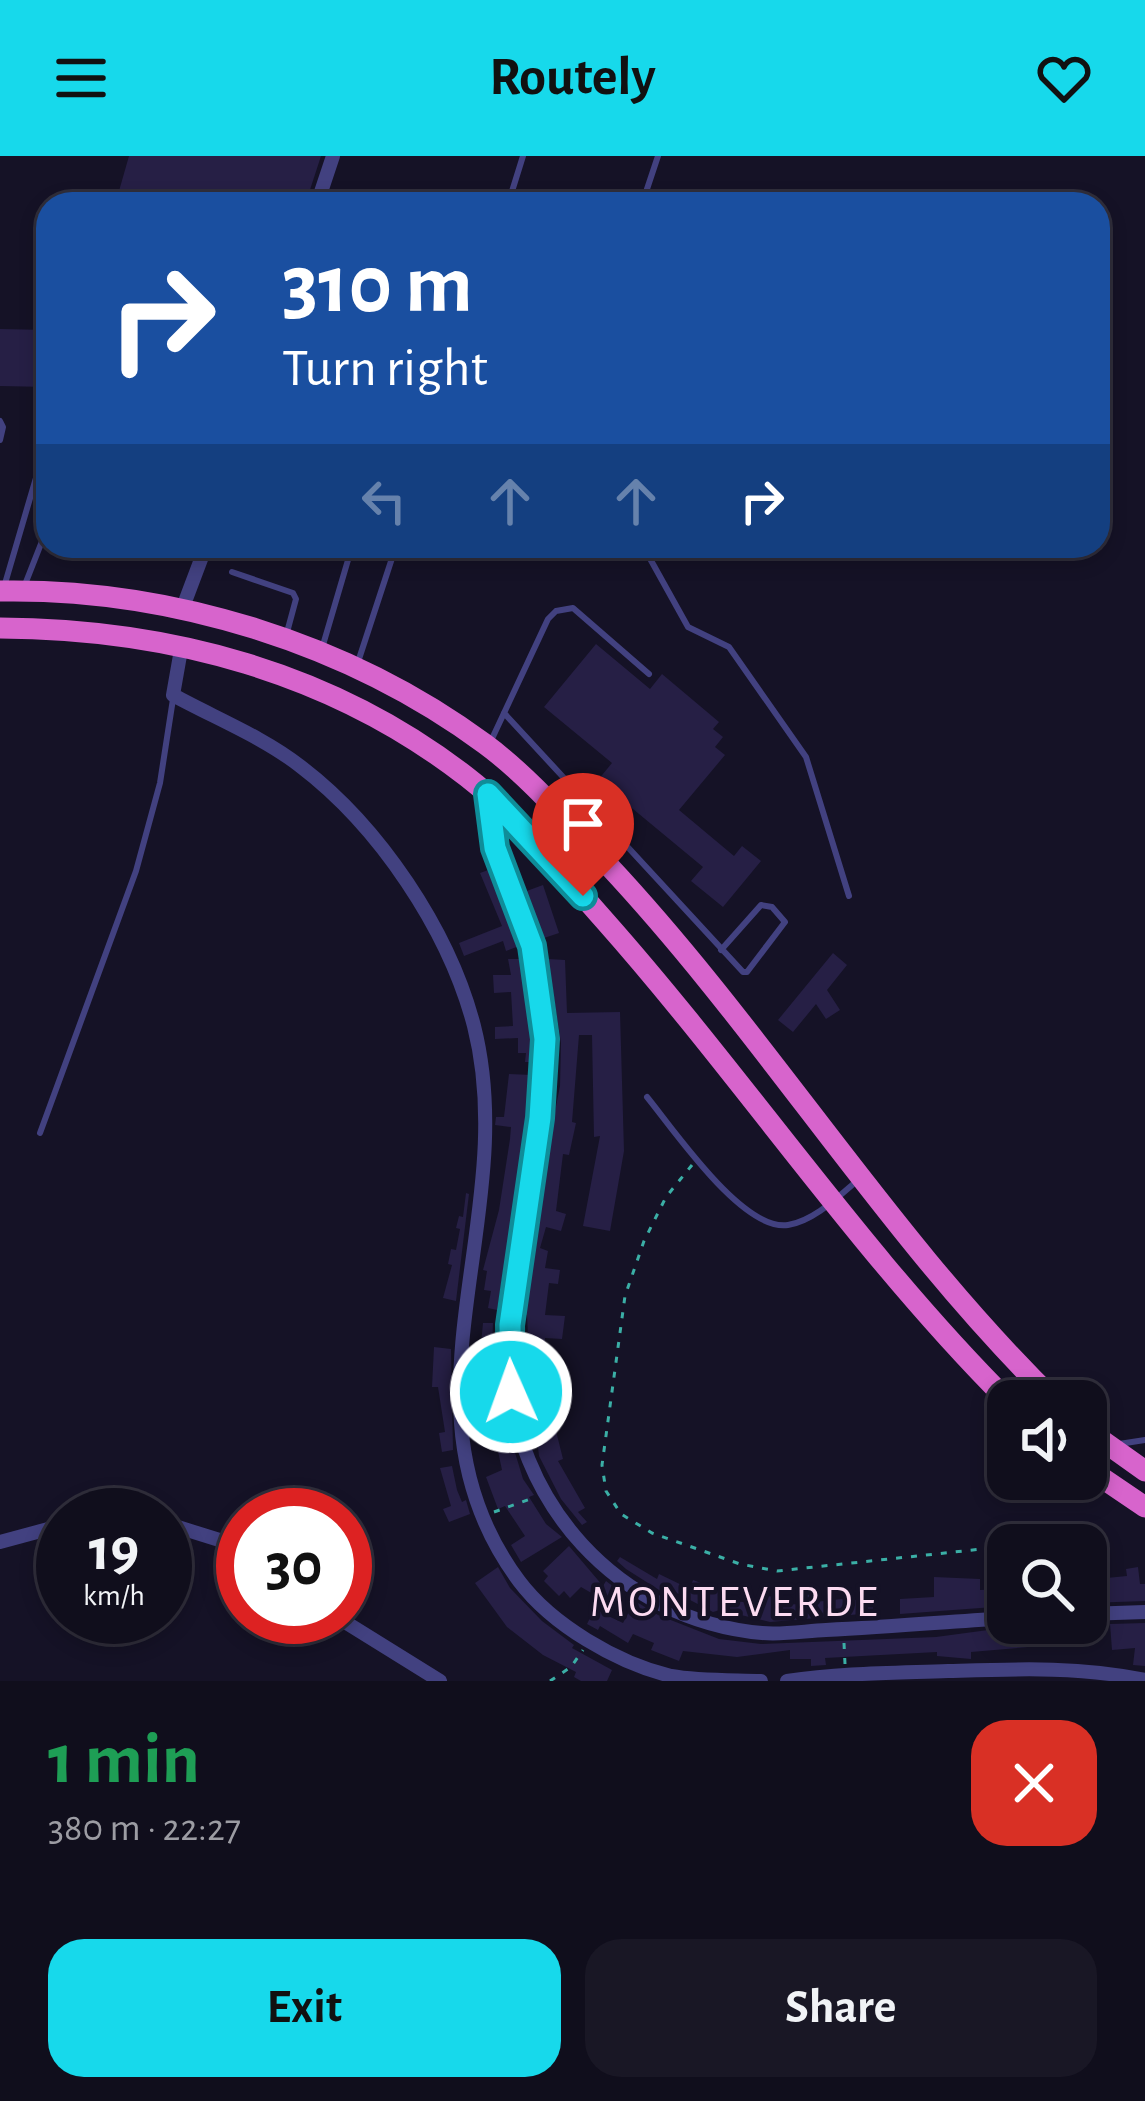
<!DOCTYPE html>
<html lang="en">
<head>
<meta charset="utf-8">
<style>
	:root { --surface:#100e1c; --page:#191725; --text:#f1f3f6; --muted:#9c9ca3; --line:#302e3b; --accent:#17d9eb }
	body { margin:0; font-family:"Alegreya Sans",sans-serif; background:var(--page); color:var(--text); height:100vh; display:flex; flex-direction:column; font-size:45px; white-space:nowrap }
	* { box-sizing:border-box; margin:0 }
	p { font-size:39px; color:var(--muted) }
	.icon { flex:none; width:66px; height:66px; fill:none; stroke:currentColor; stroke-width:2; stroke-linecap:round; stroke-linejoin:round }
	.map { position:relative; height:1525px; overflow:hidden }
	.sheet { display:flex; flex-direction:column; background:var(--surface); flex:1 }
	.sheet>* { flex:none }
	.top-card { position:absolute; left:36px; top:36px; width:1074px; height:366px; border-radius:36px; box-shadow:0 6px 18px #0003,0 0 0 3px var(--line); background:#1a4fa0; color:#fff; overflow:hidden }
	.controls { position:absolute; left:987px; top:1224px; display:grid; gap:24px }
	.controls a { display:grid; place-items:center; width:120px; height:120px; border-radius:24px; background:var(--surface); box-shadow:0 6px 18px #0003,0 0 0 3px var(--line); font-size:60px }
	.speed { position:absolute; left:36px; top:1332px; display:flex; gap:24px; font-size:60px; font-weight:700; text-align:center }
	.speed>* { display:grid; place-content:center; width:156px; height:156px; border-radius:50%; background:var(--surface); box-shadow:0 6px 18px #0003,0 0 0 3px var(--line); line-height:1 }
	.speed small { font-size:30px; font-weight:400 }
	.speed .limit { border:18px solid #d22; background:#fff; color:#111 }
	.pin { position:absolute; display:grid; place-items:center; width:102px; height:102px; color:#fff; margin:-123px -51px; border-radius:50% 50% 50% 0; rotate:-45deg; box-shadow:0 0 12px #0007 }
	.pin .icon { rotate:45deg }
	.me { position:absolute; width:132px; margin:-66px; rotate:358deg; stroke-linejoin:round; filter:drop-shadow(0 0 9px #0008) }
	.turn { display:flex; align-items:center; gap:42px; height:252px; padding:0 48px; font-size:54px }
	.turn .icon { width:156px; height:156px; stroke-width:2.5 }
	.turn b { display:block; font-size:84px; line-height:102px }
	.lanes { display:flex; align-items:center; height:114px; padding:0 48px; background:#0003; justify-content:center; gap:60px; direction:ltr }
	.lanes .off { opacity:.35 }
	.round { display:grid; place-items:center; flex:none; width:126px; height:126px; border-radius:36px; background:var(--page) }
	.headline { display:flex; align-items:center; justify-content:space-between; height:204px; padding:0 48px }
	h1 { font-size:72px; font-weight:700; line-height:90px; color:#1e9e55 }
	.action { display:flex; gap:24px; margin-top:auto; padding:24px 48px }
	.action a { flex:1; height:138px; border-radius:36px; background:var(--accent); color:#111; font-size:48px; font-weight:700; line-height:138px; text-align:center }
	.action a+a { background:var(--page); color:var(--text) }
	header { display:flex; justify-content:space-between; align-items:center; height:156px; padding:0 48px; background:var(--accent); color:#111; font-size:54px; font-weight:700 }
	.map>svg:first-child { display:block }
	.building { fill:#261f45 }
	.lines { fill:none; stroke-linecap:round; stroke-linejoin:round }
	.path { stroke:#3bafa6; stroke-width:3; stroke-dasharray:6 9; stroke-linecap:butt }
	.service { stroke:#424180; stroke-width:6 }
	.minor { stroke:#424180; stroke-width:14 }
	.trunk { stroke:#d764cc; stroke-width:21 }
	.route-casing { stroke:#0f8d99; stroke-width:30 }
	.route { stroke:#17d9eb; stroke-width:21 }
	.labels { text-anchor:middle; stroke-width:9; stroke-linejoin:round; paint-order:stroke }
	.neighbourhood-label { font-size:45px; letter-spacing:3px; fill:#fcdbf1; stroke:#151226 }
</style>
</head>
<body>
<header><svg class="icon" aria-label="menu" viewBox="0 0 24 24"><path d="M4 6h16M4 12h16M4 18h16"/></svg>Routely<svg class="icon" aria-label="heart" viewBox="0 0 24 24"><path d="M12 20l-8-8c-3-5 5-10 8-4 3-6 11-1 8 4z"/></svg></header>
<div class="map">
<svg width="1145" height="1525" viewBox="0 0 1145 1525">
	<rect width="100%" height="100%" fill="#151226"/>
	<!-- building -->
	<path class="building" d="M129,0H321L307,43L298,48L119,35Z
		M0,173L48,174V231L0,230Z
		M596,488L650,533L662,518L719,566L713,573L723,581L715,591L725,599L679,654L734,700L742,690L761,705L723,751L691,725L703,711L598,624L612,607L544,551Z
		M491,713L519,790L506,795L503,785L464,800L459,787L502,770L480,717Z
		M543,729L559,777L541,783L524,736Z
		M833,797L847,809L827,834L840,854L826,863L816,848L793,876L778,864Z
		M508,803H523L531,850L533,906H525L526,897H518V882L495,883V871L513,870L511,836L494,837L493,819H511Z
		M548,803L565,804L567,857L620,856L624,995L610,1075L583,1070L600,980L594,981L592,879H579L572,966L576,967L569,999L563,998L556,1055L566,1058L561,1075L546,1071L540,1092L548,1095L545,1112L560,1114L558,1128L549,1127L545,1159L565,1160L562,1183L545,1182V1231L563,1303L558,1305L585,1352L578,1356L587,1366L582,1369L561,1343L539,1300L535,1264L529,1265L521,1216L528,1180L527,1159L521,1158L532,1072L560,930L561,887Z
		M509,918L532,919L531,943L497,1154L488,1152L491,1135L484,1134L487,1115L483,1114L499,1054L510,983L511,971L495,969L496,961H504Z
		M466,1037L469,1038L456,1145L443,1142L452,1109L448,1108L451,1093L456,1094L460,1073L456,1072L459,1060L463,1061Z
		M483,1167H493L492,1192L495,1193L489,1226L499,1228L507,1290H513L523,1323L534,1339L529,1341L546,1368L562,1381L521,1406L511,1389L525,1380L505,1350L498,1353L486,1321L502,1314L489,1253L484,1239L472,1240V1219H478Z
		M434,1191L451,1193L453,1294L442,1296L439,1277L445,1276L438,1231H432Z
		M452,1310L457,1334L462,1346L466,1344L470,1358L449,1366L443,1353L451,1350L440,1312Z
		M569,1390L603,1430L606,1425L618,1434L606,1459L623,1467L635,1445L658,1459L719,1483L761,1488L936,1481L1026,1469L1028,1491L971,1496V1503L937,1500V1496L825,1502L826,1509L811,1510V1503H790V1494L737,1501L683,1495L679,1505L651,1494L654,1487L633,1478L628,1487L600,1470L598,1474L587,1468L600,1442L581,1431L570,1442L564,1435L559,1440L544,1425L548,1420L543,1415Z
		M620,1401L657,1423L659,1418L690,1433L693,1424L706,1429L725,1439L723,1445L766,1447V1440L777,1441L776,1449L802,1448L800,1436L814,1434L815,1446L842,1443L873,1445V1457L770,1466L720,1454L713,1456L671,1434L667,1439L626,1413L617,1405Z
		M498,1411L510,1432L542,1465L574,1489L572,1492L612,1514L607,1525H581L574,1521L576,1516L543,1499L507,1471L475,1427Z
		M1138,1411L1140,1428H1145V1445L1088,1447L1086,1424L1127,1420L1126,1413Z
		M934,1421L980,1423V1434L1003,1433L1007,1450L900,1458V1443L934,1441Z
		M1145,1467V1510L1133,1509L1135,1492L1112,1494L1110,1468Z"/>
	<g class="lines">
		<!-- path -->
		<path class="path" d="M692,1009L666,1041L644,1085L625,1140L602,1309L606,1335L621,1358L652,1377L740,1408L777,1415L1001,1391
			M494,1356L536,1341
			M844,1487L845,1508
			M550,1525L571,1511L583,1494"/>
		<!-- service -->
		<path class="service" d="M337,48H354
			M508,48L523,0
			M642,48L658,0
			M0,265L3,271L0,284
			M643,390L688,471L729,491L806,601L849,740
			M232,416L293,437L296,443L286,480
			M4,431L48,281
			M24,431L48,370
			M323,489L348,404
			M358,506L396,390
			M504,557L743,816H747L785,766L772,751L761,749L721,794
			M490,587L548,463L556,455L573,452L649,518
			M647,941C674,974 743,1076 788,1069C814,1065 839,1040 858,1024
			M40,977L136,715L160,627L173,543
			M1119,1288L1145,1284"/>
		<!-- minor -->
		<path class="minor" d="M317,48L333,0
			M183,451L206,390
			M182,488L173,539C215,562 263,581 300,610C379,670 449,774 474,870C523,1063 388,1249 519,1425C552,1469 617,1507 671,1520C698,1525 732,1524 761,1525
			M488,638C490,656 491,675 496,692C504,725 521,755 530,787C540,817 544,854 545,886C547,992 505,1096 508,1203C511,1345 618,1464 762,1477C783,1479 805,1475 826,1474C887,1471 947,1466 1008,1462
			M165,1367L229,1387L243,1397
			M0,1386L63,1369
			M1086,1458L1145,1456
			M337,1461L440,1525
			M787,1525C841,1517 893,1517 948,1515C1015,1513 1079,1510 1145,1524"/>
		<!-- trunk -->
		<path class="trunk" d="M0,435C170,432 348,487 485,588C531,622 569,668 608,709C767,879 888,1082 1055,1245
			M0,472C169,473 332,516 467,621C520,662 561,716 605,765C744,922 860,1097 1008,1245
			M1086,1273L1145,1315
			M1086,1311L1145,1351"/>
	</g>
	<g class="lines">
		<defs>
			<path id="route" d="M511,1236L510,1169L540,962L545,883L532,790L495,692L488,638L583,740"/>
		</defs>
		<!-- route casing -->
		<use href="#route" class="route-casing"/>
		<!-- route -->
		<use href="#route" class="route"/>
	</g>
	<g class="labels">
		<!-- neighbourhood labels -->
		<g class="neighbourhood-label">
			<text x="735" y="1460">MONTEVERDE</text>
		</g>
	</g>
</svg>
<div class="controls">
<a><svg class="icon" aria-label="sound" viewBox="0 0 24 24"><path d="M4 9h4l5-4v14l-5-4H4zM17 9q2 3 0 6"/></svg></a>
<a><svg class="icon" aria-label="search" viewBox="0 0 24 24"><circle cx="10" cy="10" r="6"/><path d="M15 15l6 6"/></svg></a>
</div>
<div class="speed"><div>19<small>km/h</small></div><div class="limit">30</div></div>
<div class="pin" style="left:583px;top:740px;background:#d93025"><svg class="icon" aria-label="arrive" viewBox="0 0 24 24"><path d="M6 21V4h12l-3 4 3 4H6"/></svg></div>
<svg class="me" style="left:511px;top:1236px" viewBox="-20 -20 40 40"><circle r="17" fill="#17d9eb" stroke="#fff" stroke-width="3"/><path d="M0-11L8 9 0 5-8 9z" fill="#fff"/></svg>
<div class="top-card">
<div class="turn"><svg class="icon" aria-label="right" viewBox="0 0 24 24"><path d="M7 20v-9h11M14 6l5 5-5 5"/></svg><div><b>310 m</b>Turn right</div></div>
<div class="lanes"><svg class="icon off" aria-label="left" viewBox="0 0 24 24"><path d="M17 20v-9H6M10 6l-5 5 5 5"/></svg><svg class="icon off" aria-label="ahead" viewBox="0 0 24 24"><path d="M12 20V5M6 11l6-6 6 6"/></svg><svg class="icon off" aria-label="ahead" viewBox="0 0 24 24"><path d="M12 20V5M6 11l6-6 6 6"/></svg><svg class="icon" aria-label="right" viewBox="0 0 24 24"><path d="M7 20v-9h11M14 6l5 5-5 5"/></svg></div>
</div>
</div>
<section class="sheet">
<div class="headline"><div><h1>1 min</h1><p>380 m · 22:27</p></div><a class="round" style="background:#d93025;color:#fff"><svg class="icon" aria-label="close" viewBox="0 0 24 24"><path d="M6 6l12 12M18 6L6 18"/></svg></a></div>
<div class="action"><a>Exit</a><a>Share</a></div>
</section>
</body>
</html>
